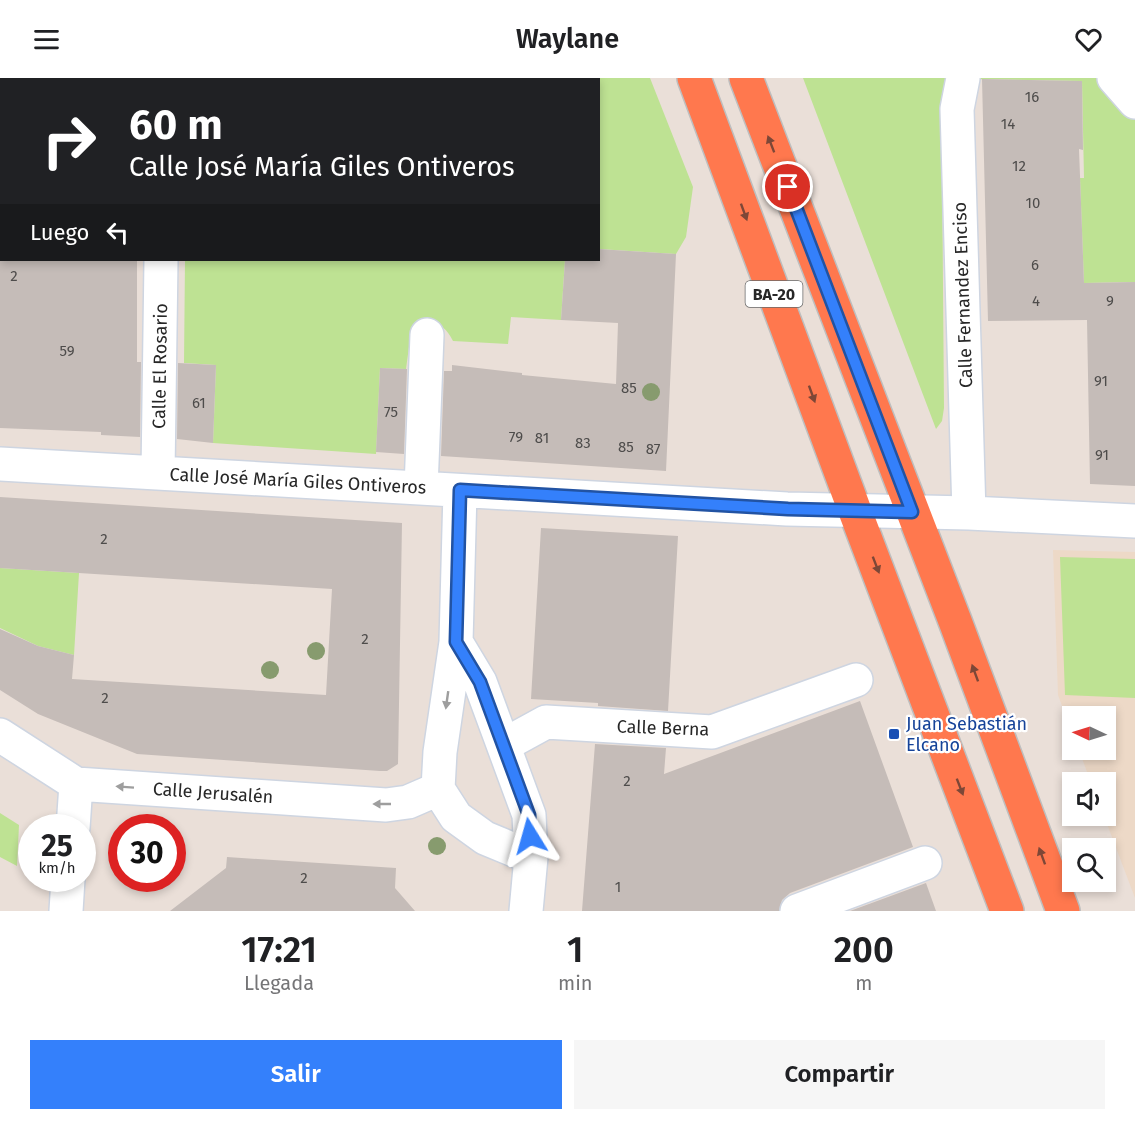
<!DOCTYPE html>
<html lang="es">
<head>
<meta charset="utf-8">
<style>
	:root { --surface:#fff; --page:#f6f6f6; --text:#202124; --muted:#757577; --accent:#3480fb }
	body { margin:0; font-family:"Fira Sans",sans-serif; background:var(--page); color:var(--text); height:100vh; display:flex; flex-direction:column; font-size:22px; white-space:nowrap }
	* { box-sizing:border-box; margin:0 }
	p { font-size:20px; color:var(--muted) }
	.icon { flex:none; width:33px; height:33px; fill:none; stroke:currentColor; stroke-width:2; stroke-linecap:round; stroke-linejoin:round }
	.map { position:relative; height:833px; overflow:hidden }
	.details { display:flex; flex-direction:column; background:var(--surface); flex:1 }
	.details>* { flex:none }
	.hud { position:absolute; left:0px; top:0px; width:600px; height:183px; box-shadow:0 3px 9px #0003; background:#202124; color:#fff; overflow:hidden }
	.needle { width:39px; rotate:274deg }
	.controls { position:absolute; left:1062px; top:628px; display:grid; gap:12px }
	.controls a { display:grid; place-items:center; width:54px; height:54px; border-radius:0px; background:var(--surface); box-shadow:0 3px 9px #0003; font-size:30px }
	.speed { position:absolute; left:18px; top:736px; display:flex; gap:12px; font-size:30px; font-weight:700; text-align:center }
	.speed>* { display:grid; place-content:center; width:78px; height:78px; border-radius:50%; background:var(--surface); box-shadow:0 3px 9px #0003; line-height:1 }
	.speed small { font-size:15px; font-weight:400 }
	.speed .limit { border:9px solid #d22; background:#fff; color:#111 }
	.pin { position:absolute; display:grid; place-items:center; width:51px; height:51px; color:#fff; margin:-26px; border:3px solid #fff; border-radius:50%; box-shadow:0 2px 6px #0007 }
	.me { position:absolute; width:66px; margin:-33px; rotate:352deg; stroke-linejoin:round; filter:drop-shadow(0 0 4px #0008) }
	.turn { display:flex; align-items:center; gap:21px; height:126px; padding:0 30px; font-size:27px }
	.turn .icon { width:78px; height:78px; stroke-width:2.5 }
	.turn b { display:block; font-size:42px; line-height:51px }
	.then { display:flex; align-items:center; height:57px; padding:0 30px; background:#0003; gap:12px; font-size:22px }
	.eta { display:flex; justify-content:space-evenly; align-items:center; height:102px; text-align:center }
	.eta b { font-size:36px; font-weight:600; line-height:42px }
	.button { display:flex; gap:12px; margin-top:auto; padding:12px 30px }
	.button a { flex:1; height:69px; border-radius:0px; background:var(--accent); color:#fff; font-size:24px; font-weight:600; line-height:69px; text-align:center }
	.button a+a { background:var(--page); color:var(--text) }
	header { display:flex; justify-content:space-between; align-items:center; height:78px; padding:0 30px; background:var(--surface); font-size:27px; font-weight:600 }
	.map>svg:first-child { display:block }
	.education { fill:#edd9c7 }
	.green { fill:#bee293 }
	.building { fill:#c5bcb8 }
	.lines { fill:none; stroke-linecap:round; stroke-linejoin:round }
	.minor-casing { stroke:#ced5e1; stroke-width:36 }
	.highway-casing { stroke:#bebebe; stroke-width:36 }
	.minor { stroke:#fff; stroke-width:33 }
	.highway { stroke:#ff784e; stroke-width:33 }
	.tree { fill:#879b6e }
	.oneway { fill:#7d4737 }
	.oneway2 { fill:#9e9e9e }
	.route-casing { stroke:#2253a3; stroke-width:15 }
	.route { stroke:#3480fb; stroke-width:10 }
	.transit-dot { fill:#1a4fb4; stroke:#fff; stroke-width:2 }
	.labels { text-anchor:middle; stroke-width:4.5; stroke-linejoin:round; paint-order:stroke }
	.number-label { font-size:15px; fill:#4e4c4b }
	.shield { fill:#fff; stroke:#686868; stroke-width:1.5 }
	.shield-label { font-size:16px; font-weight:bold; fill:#272727 }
	.street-label { font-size:18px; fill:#272727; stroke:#fff }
	.transit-label { font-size:18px; fill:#164399; stroke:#fff; text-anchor:start }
</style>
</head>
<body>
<header><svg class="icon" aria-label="menu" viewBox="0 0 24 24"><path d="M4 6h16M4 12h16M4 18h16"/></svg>Waylane<svg class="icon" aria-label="heart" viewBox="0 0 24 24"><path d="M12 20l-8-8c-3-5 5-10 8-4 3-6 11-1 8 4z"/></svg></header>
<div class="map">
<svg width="1135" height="833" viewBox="0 0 1135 833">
	<rect width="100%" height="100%" fill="#eadfd8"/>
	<!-- education -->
	<path class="education" d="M1053,472L1135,474V820L1104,738H1106V705H1091L1079,672H1106V639H1072V655L1058,617Z"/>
	<!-- green -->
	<path class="green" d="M0,0H141L2,2L1,60Z
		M188,0H650L693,109L686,159L676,176L599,171L598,2H188Z
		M803,0H1135V204L1084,205L1080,100H1084L1082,3L982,1L971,6L944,42L942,86L944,330L942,343L936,351Z
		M185,182H565L561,242L511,239L508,266L453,263C442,241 430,243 411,254L406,291L380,290L376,376L213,365L216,287L184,285Z
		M1060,479L1135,481V620L1065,617Z
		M0,490L79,495L74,577L38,568L0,550Z
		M0,735L19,747L17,788L0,779Z"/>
	<!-- building -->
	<path class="building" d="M982,1L1082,3L1083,72L1079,71L1084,205L1135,204V408L1090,406L1087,242L988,243Z
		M598,171L676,176L666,393L441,378L444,293H452V287L522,295V297L616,306L618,245L561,242L565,182H598Z
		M0,182H137V284H141L140,359L101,357V354L0,350Z
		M178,285L216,287L213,365L177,361Z
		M380,290L407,291L404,376L376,374Z
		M0,419L402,445L398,686L387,693H380L137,676L38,636L0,612V551L38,568L74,577L72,601L326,617L332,511L0,490Z
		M541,450L678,458L668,633L598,628V625L531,621Z
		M860,623L913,769L790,815L782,822L779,833H582L595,666L666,670L664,696Z
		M227,779L396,790L395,810L415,833H170L226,790Z
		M926,805L936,833H850Z"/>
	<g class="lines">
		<defs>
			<path id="minor" d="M963,0L957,31L969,435
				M1114,0L1135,24
				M163,2V0
				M0,386L787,431L969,435L1135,443
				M158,395L161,182
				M421,410L427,257
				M460,413L456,564L440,674L438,711L456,739L485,760L531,779
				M456,564L480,604L529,737L531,779L526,833
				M0,657L76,706L386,727L408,724L438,711
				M504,667L546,644L712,654L856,602
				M73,750L76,706
				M66,833L68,801
				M797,833L925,785"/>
			<path id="highway" d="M694,0L855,433L1007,833
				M746,0L955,543L1063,833"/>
		</defs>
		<!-- minor casing -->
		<use href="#minor" class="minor-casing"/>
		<!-- highway casing -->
		<use href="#highway" class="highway-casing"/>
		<!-- minor -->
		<use href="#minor" class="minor"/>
		<!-- highway -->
		<use href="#highway" class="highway"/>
	</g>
	<!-- trees -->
	<g class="tree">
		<circle cx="651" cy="314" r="9"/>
		<circle cx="316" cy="573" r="9"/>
		<circle cx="270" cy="592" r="9"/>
		<circle cx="437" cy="768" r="9"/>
	</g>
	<!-- one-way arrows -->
	<defs><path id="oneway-solid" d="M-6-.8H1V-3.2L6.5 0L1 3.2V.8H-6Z" transform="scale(1.5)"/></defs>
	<g class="oneway">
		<use href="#oneway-solid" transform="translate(771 66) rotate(-111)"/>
		<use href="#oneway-solid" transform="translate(744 134) rotate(70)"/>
		<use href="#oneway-solid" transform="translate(812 316) rotate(70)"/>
		<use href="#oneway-solid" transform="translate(876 487) rotate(69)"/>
		<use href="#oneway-solid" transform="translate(975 595) rotate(-110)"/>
		<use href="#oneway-solid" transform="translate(960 709) rotate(69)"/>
		<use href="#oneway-solid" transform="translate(1042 778) rotate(-110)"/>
	</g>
	<g class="oneway2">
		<use href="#oneway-solid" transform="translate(447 622) rotate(98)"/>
		<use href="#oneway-solid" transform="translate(125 709) rotate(-176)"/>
		<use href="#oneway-solid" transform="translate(382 726) rotate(-180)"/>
	</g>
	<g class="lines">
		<defs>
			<path id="route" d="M530,758L529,737L480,604L456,564L460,412L788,431L912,434L788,109"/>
		</defs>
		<!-- route casing -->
		<use href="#route" class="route-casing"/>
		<!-- route -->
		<use href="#route" class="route"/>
	</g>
	<!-- markers -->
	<rect class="transit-dot" x="888" y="650" width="12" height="12" rx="3"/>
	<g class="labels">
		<!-- number labels -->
		<g class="number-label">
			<text x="1032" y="24">16</text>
			<text x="1008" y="51">14</text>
			<text x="1019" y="93">12</text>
			<text x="1033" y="130">10</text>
			<text x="1035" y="192">6</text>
			<text x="14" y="203">2</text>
			<text x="1036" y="228">4</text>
			<text x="1110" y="228">9</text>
			<text x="67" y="278">59</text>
			<text x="1101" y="308">91</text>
			<text x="629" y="315">85</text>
			<text x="199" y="330">61</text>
			<text x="391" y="339">75</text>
			<text x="516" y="364">79</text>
			<text x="542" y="365">81</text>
			<text x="583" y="370">83</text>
			<text x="626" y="374">85</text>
			<text x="653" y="376">87</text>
			<text x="1102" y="382">91</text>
			<text x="104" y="466">2</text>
			<text x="365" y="566">2</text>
			<text x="105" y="625">2</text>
			<text x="627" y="708">2</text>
			<text x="304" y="805">2</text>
			<text x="618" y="814">1</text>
		</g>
		<!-- shield labels -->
		<rect class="shield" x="745.5" y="203" width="57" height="26" rx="4.5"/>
		<g class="shield-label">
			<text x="774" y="222">BA-20</text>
		</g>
		<!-- street labels -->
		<g class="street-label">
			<text transform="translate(963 217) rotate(-92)" y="6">Calle Fernandez Enciso</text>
			<text transform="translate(160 288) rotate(-89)" y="6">Calle El Rosario</text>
			<text transform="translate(298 403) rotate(3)" y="6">Calle José María Giles Ontiveros</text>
			<text transform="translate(663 650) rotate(2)" y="6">Calle Berna</text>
			<text transform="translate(213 715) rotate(4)" y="6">Calle Jerusalén</text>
		</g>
		<!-- transit labels -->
		<g class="transit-label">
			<text x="906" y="652">Juan Sebastián<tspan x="906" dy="21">Elcano</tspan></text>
		</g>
	</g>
</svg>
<div class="controls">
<a><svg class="needle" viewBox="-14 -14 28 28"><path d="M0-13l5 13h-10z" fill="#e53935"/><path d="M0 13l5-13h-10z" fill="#757577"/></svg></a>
<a><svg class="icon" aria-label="sound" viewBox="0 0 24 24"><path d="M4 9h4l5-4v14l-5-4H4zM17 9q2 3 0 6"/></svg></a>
<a><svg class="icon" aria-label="search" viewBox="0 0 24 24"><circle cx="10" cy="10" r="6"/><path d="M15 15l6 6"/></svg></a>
</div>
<div class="speed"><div>25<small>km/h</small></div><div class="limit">30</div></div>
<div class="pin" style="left:788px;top:109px;background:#d93025"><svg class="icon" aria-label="arrive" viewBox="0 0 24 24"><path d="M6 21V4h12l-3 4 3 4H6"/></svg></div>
<svg class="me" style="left:530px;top:758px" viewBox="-20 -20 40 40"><path d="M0-17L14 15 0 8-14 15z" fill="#3480fb" stroke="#fff" stroke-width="4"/></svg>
<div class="hud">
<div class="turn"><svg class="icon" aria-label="right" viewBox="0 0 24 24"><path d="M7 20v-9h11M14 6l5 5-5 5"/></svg><div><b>60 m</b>Calle José María Giles Ontiveros</div></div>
<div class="then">Luego<svg class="icon" aria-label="left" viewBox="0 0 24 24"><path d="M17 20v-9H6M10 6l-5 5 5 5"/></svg></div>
</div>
</div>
<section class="details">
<div class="eta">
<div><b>17:21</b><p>Llegada</p></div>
<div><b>1</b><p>min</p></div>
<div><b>200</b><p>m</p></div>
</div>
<div class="button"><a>Salir</a><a>Compartir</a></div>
</section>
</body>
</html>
